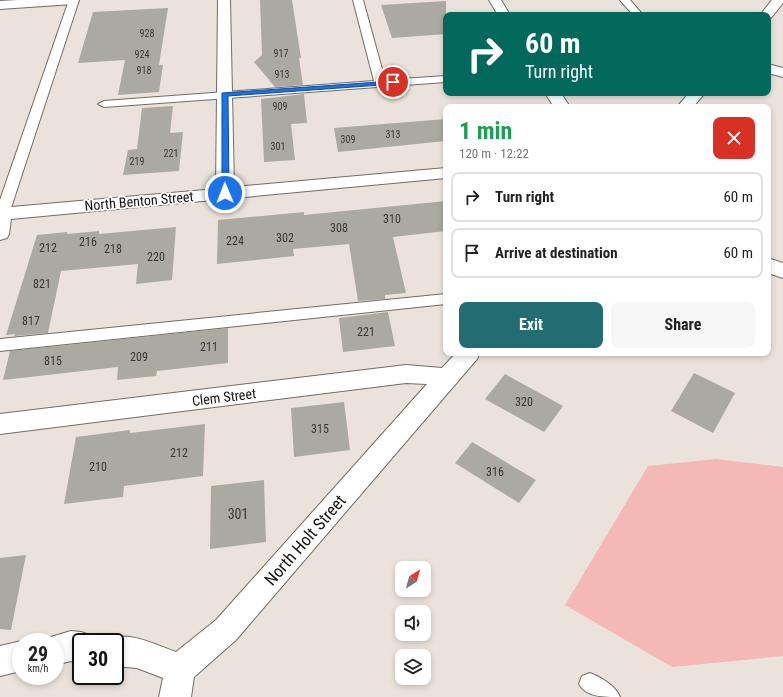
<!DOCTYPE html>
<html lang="en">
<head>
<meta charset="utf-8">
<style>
	:root { --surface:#fff; --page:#f6f6f6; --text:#222; --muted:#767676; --line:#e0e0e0; --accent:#226d72 }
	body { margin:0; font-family:"Roboto Condensed",sans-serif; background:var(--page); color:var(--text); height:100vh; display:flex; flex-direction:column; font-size:15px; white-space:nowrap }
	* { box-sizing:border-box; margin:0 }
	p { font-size:13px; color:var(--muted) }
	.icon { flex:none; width:22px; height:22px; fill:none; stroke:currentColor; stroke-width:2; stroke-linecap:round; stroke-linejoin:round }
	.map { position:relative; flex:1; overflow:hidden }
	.sheet { position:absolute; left:443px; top:104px; width:328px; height:252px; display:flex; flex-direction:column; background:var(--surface); border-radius:8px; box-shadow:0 2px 6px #0003 }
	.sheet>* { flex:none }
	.banner { position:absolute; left:443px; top:12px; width:328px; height:84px; border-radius:8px; box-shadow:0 2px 6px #0003; background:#00695c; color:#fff; overflow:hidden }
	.needle { width:26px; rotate:37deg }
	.buttons { position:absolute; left:395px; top:561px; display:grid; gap:8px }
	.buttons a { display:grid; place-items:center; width:36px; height:36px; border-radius:8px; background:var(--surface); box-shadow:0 2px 6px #0003; font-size:20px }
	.speed { position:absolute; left:12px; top:633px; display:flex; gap:8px; font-size:20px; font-weight:700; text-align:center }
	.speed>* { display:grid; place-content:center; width:52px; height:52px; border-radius:50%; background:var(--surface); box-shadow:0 2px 6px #0003; line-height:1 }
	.speed small { font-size:10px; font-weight:400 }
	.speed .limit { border:2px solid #111; border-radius:6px; background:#fff; color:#111 }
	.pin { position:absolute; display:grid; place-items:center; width:34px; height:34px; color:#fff; margin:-17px; border:2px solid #fff; border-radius:50%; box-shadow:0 1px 4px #0007 }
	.me { position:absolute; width:44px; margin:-22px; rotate:359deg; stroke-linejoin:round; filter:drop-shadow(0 0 3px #0008) }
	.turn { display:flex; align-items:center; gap:14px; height:84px; padding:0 16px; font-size:18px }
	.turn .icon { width:52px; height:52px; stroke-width:2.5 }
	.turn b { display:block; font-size:28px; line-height:34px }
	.round { display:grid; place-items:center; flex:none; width:42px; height:42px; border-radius:8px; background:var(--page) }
	.head { display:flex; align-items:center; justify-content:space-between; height:68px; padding:0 16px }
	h1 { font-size:24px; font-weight:700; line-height:30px; color:#1e9e55 }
	.button { display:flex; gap:8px; margin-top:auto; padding:8px 16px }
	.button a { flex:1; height:46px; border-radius:8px; background:var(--accent); color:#fff; font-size:16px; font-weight:700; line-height:46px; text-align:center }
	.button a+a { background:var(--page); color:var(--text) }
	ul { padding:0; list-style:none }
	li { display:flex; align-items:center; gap:12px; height:50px; margin:0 8px 6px; padding:0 8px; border:2px solid var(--line); border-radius:8px }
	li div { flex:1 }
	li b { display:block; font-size:15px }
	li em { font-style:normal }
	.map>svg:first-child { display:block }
	.green { fill:#f4b8b6 }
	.building { fill:#abaaa0 }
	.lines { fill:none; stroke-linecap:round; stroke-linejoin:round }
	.lane-casing { stroke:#726c65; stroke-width:2 }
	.street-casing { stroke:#726c65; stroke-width:2 }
	.lane { fill:#fff; fill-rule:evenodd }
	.street { fill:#fff; fill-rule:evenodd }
	.route { fill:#1a73e8; stroke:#114b97 }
	.labels { text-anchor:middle; stroke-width:3.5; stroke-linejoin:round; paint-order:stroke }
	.far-number-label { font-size:10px; fill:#393732 }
	.number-label { font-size:12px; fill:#393732 }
	.street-label { font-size:14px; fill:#13110e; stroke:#fff }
	.near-number-label { font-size:14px; fill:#393732 }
	.near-street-label { font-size:17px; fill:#13110e; stroke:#fff }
</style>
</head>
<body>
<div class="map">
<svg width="783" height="697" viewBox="0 0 783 697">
	<rect width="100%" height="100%" fill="#ebe3db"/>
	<!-- green -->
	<path class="green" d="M716,459L783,467V656L672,667L565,605L648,466Z"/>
	<!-- building -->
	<path class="building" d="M260,0H292L301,58H299L303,85L275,87L254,62L262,55Z
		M446,1V34L392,38L381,5Z
		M168,8L159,65H163L159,92L118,95L125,60L78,63L93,12Z
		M304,94L307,123L291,124L295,160L264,162L261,99Z
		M173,106L170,133L183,132L179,171L123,175L128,150L137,149L142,108Z
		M446,119V141L338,152L334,128Z
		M446,201V231L393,237L406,293L385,295V299L358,301L349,244L293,249L294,256L217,264L218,220L304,212V215Z
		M176,227L172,280L136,284L138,264L61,271L48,333L14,336L15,334L6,335L37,235L67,232V234L99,231V234Z
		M388,312L395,346L343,352L339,318Z
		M228,328V363L157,371L156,376L117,380L118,367L3,380L10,351Z
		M694,373L735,393L713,433L671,411Z
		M505,374L563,406L544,432L485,399Z
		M344,402L350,450L294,457L291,408Z
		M205,424L203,476L124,486L123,497L64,504L76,437L130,430V433Z
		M472,442L536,480L519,503L455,463Z
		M264,480L266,542L210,549L211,486Z
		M26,555L11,630L0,629V558Z"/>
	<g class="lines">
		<defs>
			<path id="lane" d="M69,0H79L9,214L7,217L0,218V200Z
				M353,0H363L385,80L446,76V82L104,107L98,104L104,101L374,81Z
				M620,0H630L643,15H633Z
				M446,294V304L0,351V339Z
				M590,673C602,678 615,685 620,697C603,697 586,697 579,684L582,676Z"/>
			<path id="street" d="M17,0H79L77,3L73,4L0,9V1Z
				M218,0H230L234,187L446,168V178L11,219L9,234L7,238L0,240V208L216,189Z
				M489,0H501L510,15H498Z
				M772,0H783V3L771,18H768V15H760Z
				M768,64L783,68V77L768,73Z
				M545,93H561L570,107H554Z
				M689,93H705L693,107H677Z
				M768,258L783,263V278L768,273Z
				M456,353H480L477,359L236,640L194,677L191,697H159L163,678L137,668L115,666V642H104V640C129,630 153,644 176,652L216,620L427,384L406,383L0,434V414L406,365L442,368Z
				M71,631L81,632L92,636L94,642H81V662L71,661L55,665V642H43L44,639Z
				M21,641L24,642H21V671L0,676V646Z"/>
		</defs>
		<!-- lane casing -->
		<use href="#lane" class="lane-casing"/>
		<!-- street casing -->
		<use href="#street" class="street-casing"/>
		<!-- lane -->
		<use href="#lane" class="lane"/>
		<!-- street -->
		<use href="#street" class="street"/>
	</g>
	<!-- route -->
	<path class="route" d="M393,81H395V84L228,96L229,193L225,195L222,193V93Z"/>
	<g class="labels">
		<!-- far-number labels -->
		<g class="far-number-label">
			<text x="147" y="37">928</text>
			<text x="281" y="57">917</text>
			<text x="142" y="58">924</text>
			<text x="144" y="74">918</text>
			<text x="282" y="78">913</text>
			<text x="280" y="110">909</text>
			<text x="393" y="138">313</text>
			<text x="348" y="143">309</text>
			<text x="278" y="150">301</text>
			<text x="171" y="157">221</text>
			<text x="137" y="165">219</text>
		</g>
		<!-- number labels -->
		<g class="number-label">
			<text x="392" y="223">310</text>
			<text x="339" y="232">308</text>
			<text x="285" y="242">302</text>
			<text x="235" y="245">224</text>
			<text x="88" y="246">216</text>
			<text x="48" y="252">212</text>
			<text x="113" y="253">218</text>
			<text x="156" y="261">220</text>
			<text x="42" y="288">821</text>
			<text x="31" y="325">817</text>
			<text x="366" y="336">221</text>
			<text x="209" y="351">211</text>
			<text x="139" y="361">209</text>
			<text x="53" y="365">815</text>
			<text x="524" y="406">320</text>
			<text x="320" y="433">315</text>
			<text x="179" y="457">212</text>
			<text x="98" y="471">210</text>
			<text x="495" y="476">316</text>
		</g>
		<!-- street labels -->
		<g class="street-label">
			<text transform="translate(139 201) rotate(-5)" y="5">North Benton Street</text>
			<text transform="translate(224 397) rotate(-7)" y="5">Clem Street</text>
		</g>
		<!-- near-number labels -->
		<g class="near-number-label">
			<text x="238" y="519">301</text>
		</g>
		<!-- near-street labels -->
		<g class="near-street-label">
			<text transform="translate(305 540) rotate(-49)" y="6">North Holt Street</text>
		</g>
	</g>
</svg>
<div class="buttons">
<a><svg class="needle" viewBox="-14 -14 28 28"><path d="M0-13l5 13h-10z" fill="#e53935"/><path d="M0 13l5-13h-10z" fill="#767676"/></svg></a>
<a><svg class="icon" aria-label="sound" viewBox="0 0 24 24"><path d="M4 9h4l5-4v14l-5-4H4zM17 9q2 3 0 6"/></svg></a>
<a><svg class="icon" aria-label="layers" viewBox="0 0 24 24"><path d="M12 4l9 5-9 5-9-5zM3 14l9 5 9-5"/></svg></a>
</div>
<div class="speed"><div>29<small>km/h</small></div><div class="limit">30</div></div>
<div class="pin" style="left:393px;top:82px;background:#d93025"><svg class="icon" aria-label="arrive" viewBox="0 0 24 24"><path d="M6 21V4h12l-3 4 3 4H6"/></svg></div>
<svg class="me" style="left:225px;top:193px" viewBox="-20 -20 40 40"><circle r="17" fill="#1a73e8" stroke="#fff" stroke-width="3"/><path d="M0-11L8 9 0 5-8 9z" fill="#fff"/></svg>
<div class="banner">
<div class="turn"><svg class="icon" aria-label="right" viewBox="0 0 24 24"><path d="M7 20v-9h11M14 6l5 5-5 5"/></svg><div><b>60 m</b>Turn right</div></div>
</div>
<section class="sheet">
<div class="head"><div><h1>1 min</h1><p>120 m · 12:22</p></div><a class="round" style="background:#d93025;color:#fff"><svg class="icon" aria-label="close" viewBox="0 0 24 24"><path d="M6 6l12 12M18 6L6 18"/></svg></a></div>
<ul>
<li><svg class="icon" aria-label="right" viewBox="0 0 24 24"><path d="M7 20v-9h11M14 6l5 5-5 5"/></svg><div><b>Turn right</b></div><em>60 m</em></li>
<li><svg class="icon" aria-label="arrive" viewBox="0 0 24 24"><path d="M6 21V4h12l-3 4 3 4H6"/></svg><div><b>Arrive at destination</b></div><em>60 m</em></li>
</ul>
<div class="button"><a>Exit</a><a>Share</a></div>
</section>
</div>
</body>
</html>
